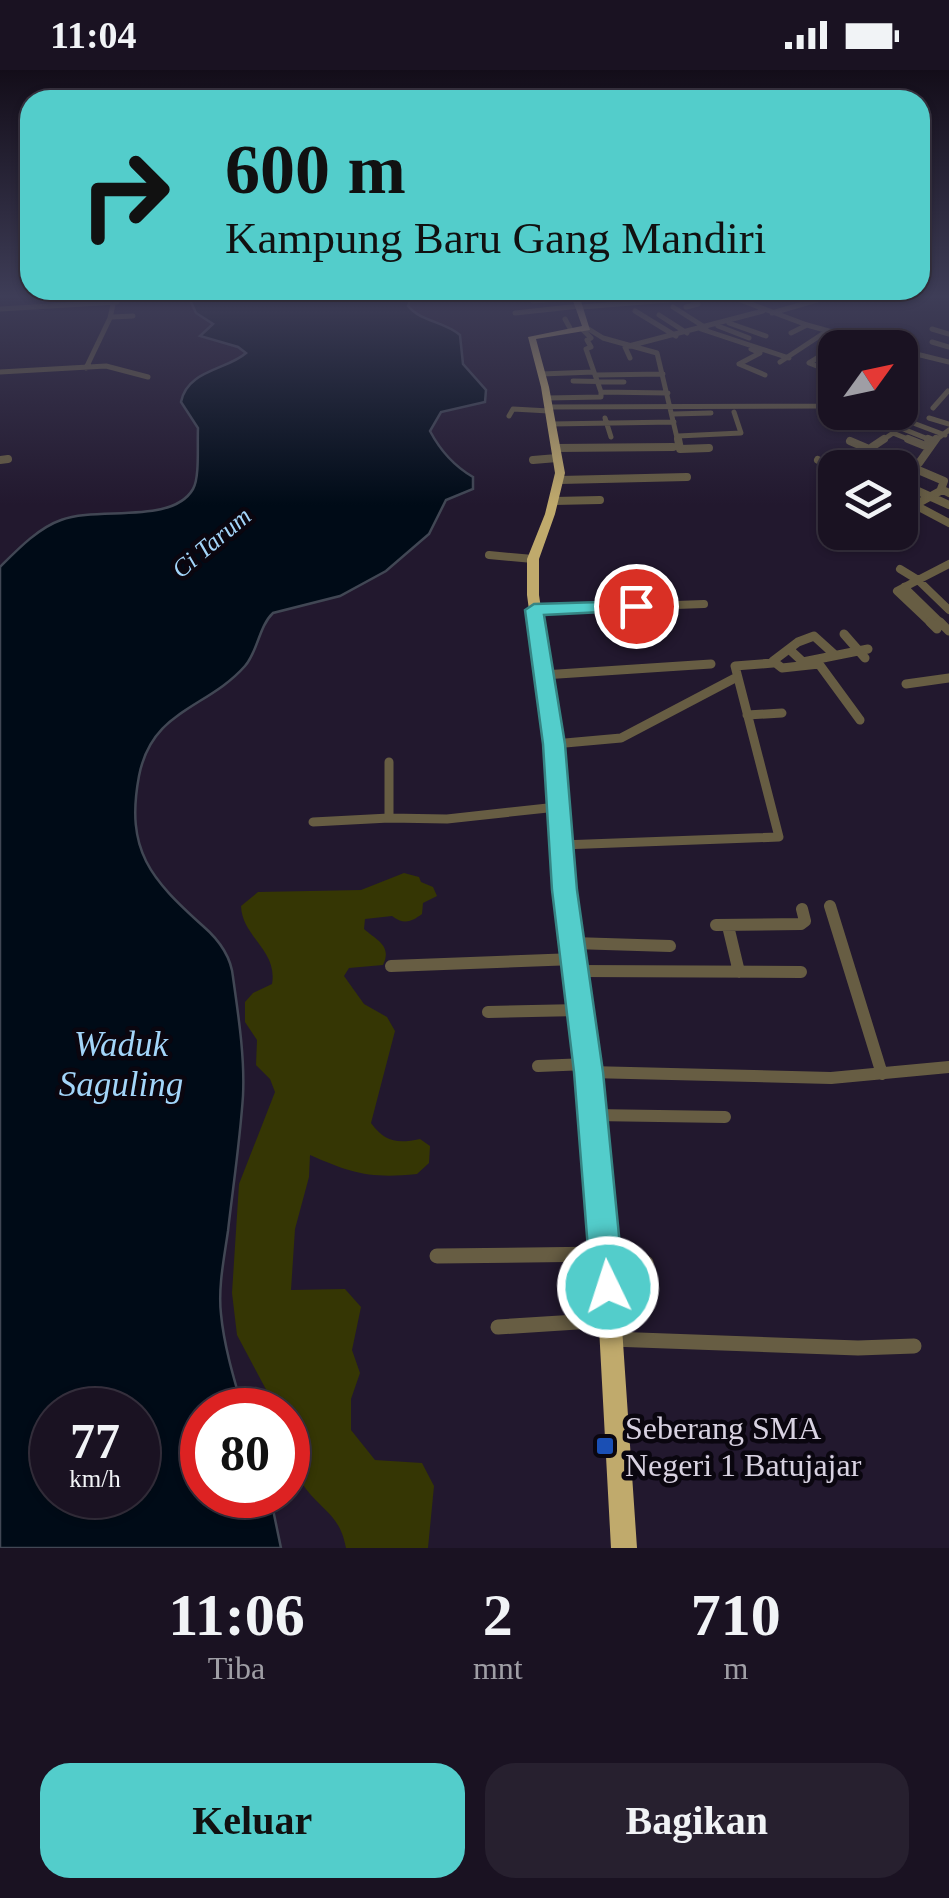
<!DOCTYPE html>
<html lang="id">
<head>
<meta charset="utf-8">
<style>
	:root { --surface:#1a1222; --page:#27202f; --text:#f1f3f6; --muted:#9f9ea5; --line:#383240; --accent:#53cdcb }
	body { margin:0; font-family:"Times New Roman",serif; background:var(--page); color:var(--text); height:100vh; display:flex; flex-direction:column; font-size:38px; white-space:nowrap }
	* { box-sizing:border-box; margin:0 }
	p { font-size:32px; color:var(--muted) }
	.icon { flex:none; width:55px; height:55px; fill:none; stroke:currentColor; stroke-width:2; stroke-linecap:round; stroke-linejoin:round }
	.map { position:relative; height:1478px; overflow:hidden }
	.details { display:flex; flex-direction:column; background:var(--surface); flex:1 }
	.details>* { flex:none }
	.top-card { position:absolute; left:20px; top:20px; width:910px; height:210px; border-radius:30px; box-shadow:0 2px 8px #0004,0 0 0 2px var(--line); background:#53cdcb; color:#111; overflow:hidden }
	.needle { width:65px; rotate:57deg }
	.buttons { position:absolute; left:818px; top:260px; display:grid; gap:20px }
	.buttons a { display:grid; place-items:center; width:100px; height:100px; border-radius:20px; background:var(--surface); box-shadow:0 2px 8px #0004,0 0 0 2px var(--line); font-size:50px }
	.speed { position:absolute; left:30px; top:1318px; display:flex; gap:20px; font-size:50px; font-weight:700; text-align:center }
	.speed>* { display:grid; place-content:center; width:130px; height:130px; border-radius:50%; background:var(--surface); box-shadow:0 2px 8px #0004,0 0 0 2px var(--line); line-height:1 }
	.speed small { font-size:25px; font-weight:400 }
	.speed .limit { border:15px solid #d22; background:#fff; color:#111 }
	.pin { position:absolute; display:grid; place-items:center; width:85px; height:85px; color:#fff; margin:-42px; border:5px solid #fff; border-radius:50%; box-shadow:0 2px 10px #0007 }
	.me { position:absolute; width:110px; margin:-55px; rotate:356deg; stroke-linejoin:round; filter:drop-shadow(0 0 8px #0008) }
	.turn { display:flex; align-items:center; gap:35px; height:210px; padding:0 40px; font-size:45px }
	.turn .icon { width:130px; height:130px; stroke-width:2.5 }
	.turn b { display:block; font-size:70px; line-height:85px }
	.eta { display:flex; justify-content:space-evenly; align-items:center; height:170px; text-align:center }
	.eta b { font-size:60px; font-weight:700; line-height:70px }
	.action { display:flex; gap:20px; margin-top:auto; padding:20px 40px }
	.action a { flex:1; height:115px; border-radius:30px; background:var(--accent); color:#111; font-size:40px; font-weight:700; line-height:115px; text-align:center }
	.action a+a { background:var(--page); color:var(--text) }
	.status { display:flex; justify-content:space-between; align-items:center; height:70px; padding:0 50px; background:var(--surface); direction:ltr }
	.status svg { height:28px; fill:currentColor }
	.map>svg:first-child { display:block }
	.green { fill:#353604 }
	.water { fill:#000b17; stroke:#414754; stroke-width:2.5; fill-rule:evenodd }
	.lines { fill:none; stroke-linecap:round; stroke-linejoin:round }
	.minor-far4 { stroke:#675d43; stroke-width:5 }
	.minor-far3 { stroke:#675d43; stroke-width:8 }
	.minor-far2 { stroke:#675d43; stroke-width:9 }
	.minor-far1 { stroke:#675d43; stroke-width:12 }
	.minor { stroke:#675d43; stroke-width:15 }
	.trunk { fill:#c0aa6c; fill-rule:evenodd }
	.route { fill:#53cdcb; stroke:#368584; stroke-width:2.5 }
	.transit-dot { fill:#1a4fb4; stroke:#0a060f; stroke-width:4 }
	.labels { text-anchor:middle; stroke-width:9; stroke-linejoin:round; paint-order:stroke }
	.far-water-label { font-size:25px; font-style:italic; fill:#a3d5f9; stroke:#0a060f }
	.near-poi-label { font-size:32px; fill:#d8d2e1; stroke:#0a060f; text-anchor:start }
	.near-water-label { font-size:35px; font-style:italic; fill:#a3d5f9; stroke:#0a060f }
</style>
</head>
<body>
<div class="status"><b>11:04</b><svg viewBox="0 0 49 12"><path d="M0 12V9h3v3zM5 12V6h3v6zM10 12V3h3v9zM15 12V0h3v12zM26 1h20v11H26zM47 4h2v5h-2z"/></svg></div>
<div class="map">
<svg width="949" height="1478" viewBox="0 0 949 1478">
	<rect width="100%" height="100%" fill="#22182e"/>
	<!-- green -->
	<path class="green" d="M404,803L419,807L421,812L433,817L437,826L423,833L422,844C411,852 404,855 392,846L365,849L364,859C378,871 392,876 383,895L349,898L344,906L364,934L387,947L395,961L371,1053C385,1072 397,1074 420,1069L430,1076L429,1093L417,1104C370,1109 351,1103 310,1085L309,1107L295,1159L291,1220L345,1219L361,1237L352,1280L360,1303L351,1329V1360L375,1390L422,1393L434,1416L428,1478H346C340,1446 325,1443 306,1419C291,1398 288,1365 288,1340H277L237,1265L232,1223L239,1114L275,1022L270,1009L256,995L257,970L245,952V932L253,923L272,914C278,880 242,867 241,836L258,822L361,820Z"/>
	<!-- water -->
	<path class="water" d="M199,228H411L408,236C421,252 444,251 460,265L463,294L486,320L485,332L441,342L430,361C440,380 454,396 473,407V419L446,430L429,464L386,501L340,526L273,543C259,556 258,581 245,596C207,639 152,639 139,706C125,781 151,809 203,856C218,869 231,886 233,907C238,943 245,987 243,1026C240,1071 233,1117 228,1161C224,1189 218,1217 221,1244C224,1276 234,1309 243,1340H202V1425H270L281,1478H0V497C17,480 38,458 61,450C98,436 172,455 193,419C200,407 197,374 198,358L181,332C187,300 227,300 246,283L238,277L200,266L213,254L196,243L191,232ZM52,1340H138V1425H52Z"/>
	<g class="lines">
		<!-- minor-far4 -->
		<path class="minor-far4" d="M735,228L807,255L890,278
			M533,231L569,228
			M581,237L694,228
			M673,237L706,258
			M686,237L698,234L690,229
			M0,239L117,232
			M635,241L676,266
			M515,243L580,236
			M772,243L824,228
			M659,245L687,263
			M112,247L133,246
			M565,249L571,260
			M729,253L766,266
			M718,256L749,268
			M587,258L603,268L657,283L678,372
			M701,259L789,288
			M932,259L949,264
			M583,260L591,268L587,270L591,277L586,279L601,322
			M791,263L807,255
			M932,272L949,277
			M751,279L760,283L739,294L765,305
			M900,280L949,292
			M822,285L809,293L835,303
			M630,288L625,277L763,241
			M780,292L827,261
			M86,298L110,248L114,230
			M0,302L106,296L148,307
			M541,304L594,302
			M596,305L663,304
			M573,311L624,312
			M547,328L601,327V322L668,323
			M548,337L820,336L835,325
			M933,338L948,321
			M861,342L933,371
			M884,342L945,365
			M673,344L711,343
			M509,346L513,339L549,341
			M605,348L611,367
			M929,348L949,354
			M551,354L674,352
			M678,366L741,363L734,342
			M880,372L893,363L915,372
			M933,372L949,360"/>
		<!-- minor-far3 -->
		<path class="minor-far3" d="M678,369L680,379L709,378
			M908,369L928,377
			M928,369L933,371
			M850,371L944,411L941,419L949,423
			M872,377L884,369
			M556,378L673,377
			M0,390L8,389
			M533,390L557,388
			M818,390L835,398
			M900,403L919,393L936,369
			M560,410L687,407
			M900,417L907,416L949,435
			M942,420L915,435L949,453
			M554,431L600,430
			M489,485L533,489
			M900,499L918,510L949,494
			M904,517L943,555
			M534,540L704,534
			M933,555L897,521L918,510L949,540"/>
		<!-- minor-far2 -->
		<path class="minor-far2" d="M930,552L937,559
			M940,552L949,561
			M844,564L865,588
			M789,579L803,592L868,579
			M835,585L814,566L798,572L773,591L782,598L819,594L860,650
			M543,605L711,594
			M906,614L949,608
			M747,645L782,643
			M554,674L621,668L737,607
			M389,748L447,749L557,737
			M313,752L389,748V692
			M561,775L779,767L735,596L773,593"/>
		<!-- minor-far1 -->
		<path class="minor-far1" d="M830,836L882,1004
			M716,855L801,854L805,851L802,839
			M728,856L739,902
			M573,873L670,876
			M391,896L575,889
			M577,901L801,902
			M488,942L580,940
			M538,996L587,994
			M589,1002L831,1008L949,997
			M593,1045L725,1047"/>
		<!-- minor -->
		<path class="minor" d="M437,1186L606,1184L646,1193
			M498,1257L608,1250
			M611,1269L858,1278L914,1276"/>
		<!-- trunk -->
		<path class="trunk" d="M572,228H580L590,260L536,269L549,317L565,403L555,444L539,489V525L561,674L572,819L603,1045L617,1184L637,1478H611L595,1184L583,1045L556,819L547,674L527,525V489L545,444L555,403L541,317L528,267L582,256Z"/>
	</g>
	<!-- sky -->
	<linearGradient id="sky" x2="0" y2="1"><stop stop-color="#130d19"/><stop offset="0.52" stop-color="#3e3d57"/><stop offset="1" stop-color="#3e3d57" stop-opacity="0"/></linearGradient>
	<rect width="949" height="435" fill="url(#sky)"/>
	<!-- route -->
	<path class="route" d="M636,531L645,536L642,540L544,545L565,674L577,820L603,1002L624,1217L619,1229L608,1234L596,1229L591,1217L574,1002L552,820L543,674L525,540L534,534Z"/>
	<!-- markers -->
	<rect class="transit-dot" x="595" y="1366" width="20" height="20" rx="5"/>
	<g class="labels">
		<!-- far-water labels -->
		<g class="far-water-label">
			<text transform="translate(211 472) rotate(-40)" y="9">Ci Tarum</text>
		</g>
		<!-- near-poi labels -->
		<g class="near-poi-label">
			<text x="625" y="1369">Seberang SMA<tspan x="625" dy="37">Negeri 1 Batujajar</tspan></text>
		</g>
		<!-- near-water labels -->
		<g class="near-water-label">
			<text x="121" y="986">Waduk<tspan x="121" dy="40">Saguling</tspan></text>
		</g>
	</g>
</svg>
<div class="buttons">
<a><svg class="needle" viewBox="-14 -14 28 28"><path d="M0-13l5 13h-10z" fill="#e53935"/><path d="M0 13l5-13h-10z" fill="#9f9ea5"/></svg></a>
<a><svg class="icon" aria-label="layers" viewBox="0 0 24 24"><path d="M12 4l9 5-9 5-9-5zM3 14l9 5 9-5"/></svg></a>
</div>
<div class="speed"><div>77<small>km/h</small></div><div class="limit">80</div></div>
<div class="pin" style="left:636px;top:536px;background:#d93025"><svg class="icon" aria-label="arrive" viewBox="0 0 24 24"><path d="M6 21V4h12l-3 4 3 4H6"/></svg></div>
<svg class="me" style="left:608px;top:1217px" viewBox="-20 -20 40 40"><circle r="17" fill="#53cdcb" stroke="#fff" stroke-width="3"/><path d="M0-11L8 9 0 5-8 9z" fill="#fff"/></svg>
<div class="top-card">
<div class="turn"><svg class="icon" aria-label="right" viewBox="0 0 24 24"><path d="M7 20v-9h11M14 6l5 5-5 5"/></svg><div><b>600 m</b>Kampung Baru Gang Mandiri</div></div>
</div>
</div>
<section class="details">
<div class="eta">
<div><b>11:06</b><p>Tiba</p></div>
<div><b>2</b><p>mnt</p></div>
<div><b>710</b><p>m</p></div>
</div>
<div class="action"><a>Keluar</a><a>Bagikan</a></div>
</section>
</body>
</html>
